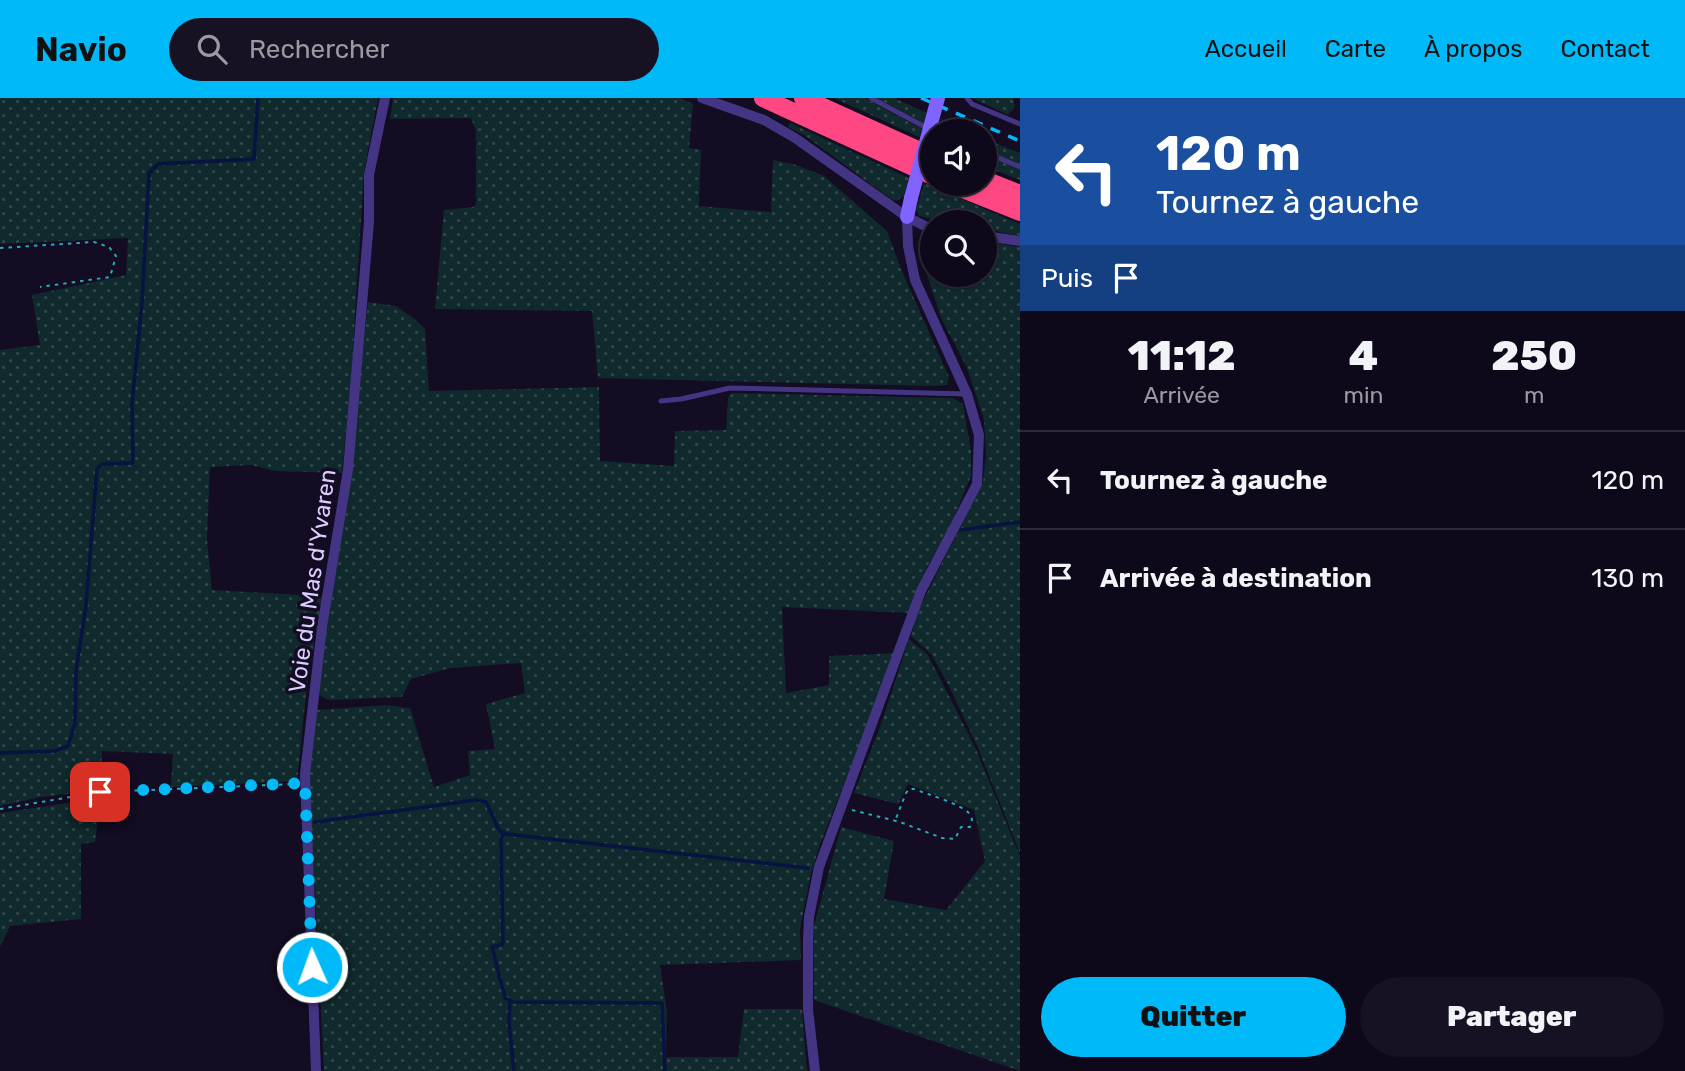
<!DOCTYPE html>
<html lang="fr">
<head>
<meta charset="utf-8">
<style>
	:root { --surface:#0e091a; --page:#171223; --text:#f1f3f6; --muted:#9b9aa2; --line:#2e2a39; --accent:#00b9f8 }
	body { margin:0; font-family:Rubik,sans-serif; background:var(--page); color:var(--text); height:100vh; display:flex; flex-direction:column; font-size:26px; white-space:nowrap }
	* { box-sizing:border-box; margin:0 }
	p { font-size:23px; color:var(--muted) }
	.icon { flex:none; width:38px; height:38px; fill:none; stroke:currentColor; stroke-width:2; stroke-linecap:round; stroke-linejoin:round }
	.map { position:relative; flex:1; overflow:hidden }
	.side { display:flex; flex-direction:column; background:var(--surface); width:665px }
	.side>* { flex:none }
	.guide { background:#1a4fa0; color:#fff; overflow:hidden }
	.controls { position:absolute; left:920px; top:21px; display:grid; gap:14px }
	.controls a { display:grid; place-items:center; width:77px; height:77px; border-radius:50%; background:var(--surface); box-shadow:0 2px 5px #0004,0 0 0 2px var(--line); font-size:35px }
	.pin { position:absolute; display:grid; place-items:center; width:60px; height:60px; color:#fff; margin:-30px; border-radius:14px; box-shadow:0 4px 10px #0006 }
	.me { position:absolute; width:77px; margin:-38px; rotate:358deg; stroke-linejoin:round; filter:drop-shadow(0 0 5px #0008) }
	.turn { display:flex; align-items:center; gap:24px; height:147px; padding:0 21px; font-size:32px }
	.turn .icon { width:91px; height:91px; stroke-width:2.5 }
	.turn b { display:block; font-size:49px; line-height:60px }
	.then { display:flex; align-items:center; height:66px; padding:0 21px; background:#0003; gap:14px; font-size:26px }
	.eta { display:flex; justify-content:space-evenly; align-items:center; height:119px; text-align:center }
	.eta b { font-size:42px; font-weight:800; line-height:49px }
	.action { display:flex; gap:14px; margin-top:auto; padding:14px 21px }
	.action a { flex:1; height:80px; border-radius:42px; background:var(--accent); color:#111; font-size:28px; font-weight:800; line-height:80px; text-align:center }
	.action a+a { background:var(--page); color:var(--text) }
	ul { padding:0; list-style:none }
	li { display:flex; align-items:center; gap:21px; height:98px; padding:0 21px; border-top:2px solid var(--line) }
	li div { flex:1 }
	li b { display:block; font-size:26px }
	li em { font-style:normal }
	header { display:flex; align-items:center; gap:42px; box-sizing:border-box; height:98px; padding:0 35px; background:var(--accent); color:#111 }
	header strong { font-size:33px }
	nav { display:flex; gap:38px; margin-inline-start:auto; font-size:24px }
	.search { width:490px; height:63px; background:var(--page); display:flex; align-items:center; gap:18px; box-sizing:border-box; padding:0 24px; border-radius:38px; color:var(--muted); font-size:26px }
	main { display:flex; flex:1; min-height:0 }
	.map>svg:first-child { display:block }
	.grass { fill:url(#grass-dots) }
	.lines { fill:none; stroke-linecap:round; stroke-linejoin:round }
	.stream { stroke:#071341; stroke-width:3.5 }
	.path { stroke:#27abb9; stroke-width:2; stroke-dasharray:3.5 5; stroke-linecap:butt }
	.lane { stroke:#443484; stroke-width:5 }
	.street { stroke:#443484; stroke-width:10 }
	.secondary { stroke:#8164ff; stroke-width:14 }
	.highway { stroke:#ff4883; stroke-width:18 }
	.rail { stroke:#00b9f8; stroke-width:3.5; stroke-dasharray:10 9; stroke-linecap:butt }
	.secondary-bridge { stroke:#8164ff; stroke-width:14 }
	.route { stroke:#00b9f8; stroke-width:12; stroke-dasharray:0 21.6 }
	.labels { text-anchor:middle; stroke-width:7; stroke-linejoin:round; paint-order:stroke }
	.street-label { font-size:23px; fill:#dbcdff; stroke:#130c22 }
</style>
</head>
<body>
<header>
<strong>Navio</strong>
<div class="search"><svg class="icon" aria-label="search" viewBox="0 0 24 24"><circle cx="10" cy="10" r="6"/><path d="M15 15l6 6"/></svg>Rechercher</div>
<nav><a>Accueil</a><a>Carte</a><a>À propos</a><a>Contact</a></nav>
</header>
<main>
<div class="map">
<svg width="1020" height="973" viewBox="0 0 1020 973">
	<defs>
		<pattern id="grass-dots" width="8" height="8" patternUnits="userSpaceOnUse" patternTransform="scale(1.75)"><rect width="8" height="8" fill="#0f292d"/><path d="M2 2h.1M6 6h.1" fill="none" stroke="#31474c" stroke-width="1.8" stroke-linecap="round"/></pattern>
	</defs>
	<rect width="100%" height="100%" fill="#130c22"/>
	<!-- grass -->
	<path class="grass" d="M0,0H378L364,74L351,282L342,375L275,373L251,367L210,369L207,441L212,492L322,498L307,587L297,683L171,689L173,656L102,653L100,692L41,699L0,708V252L40,247L32,197L126,177L128,140L0,146Z
		M393,0H680L693,6L689,50L701,52L699,108L771,114L773,62L796,67L824,78L887,133L901,171L949,279L947,287L933,288L598,280L592,213L435,211L444,112L473,109L476,107V33L471,20L390,21Z
		M834,0H865L922,31L919,39Z
		M877,0H894L927,15L924,25Z
		M972,0H1013L1015,9L1008,17Z
		M941,21L969,33H937Z
		M790,25L909,80L904,98L896,103L891,101L804,37L788,29Z
		M985,41L1020,55V82L985,68Z
		M924,85L1020,126V138L985,131V124H945L919,118L916,112Z
		M928,142H933V177H985V144L1020,149V755L978,650L949,588L931,556L911,538L919,511L983,384L986,358L984,322L967,270L941,220L918,149Z
		M368,204L396,208L416,222L425,231L429,293L599,289L600,363L674,368L675,333L726,332L728,300L732,295L953,300L963,306L971,353V378L952,424L927,469L909,515L782,509L786,595L829,587V558L896,555L819,749L810,780L800,831L801,862L660,867L667,914L666,959H738L744,911H802L807,973H324L309,681L317,612L386,607L410,610L434,689L470,677L468,653L495,651L486,606L525,595L521,565L450,570L411,581L402,599L328,602L318,596L321,560L348,404Z
		M909,541L928,557L976,651L1020,758V973L814,902L813,831L841,729L894,743L884,801L946,812L985,763L974,712L908,686L898,706L854,695L881,626Z
		M100,700L95,744L81,746V821L10,828L0,849V715Z"/>
	<g class="lines">
		<!-- stream -->
		<path class="stream" d="M961,432L1020,424
			M0,655L54,653L68,648L75,625L76,572L86,508L97,371L102,366L132,365L133,361L132,306L142,204L149,75L158,66L254,61L258,0
			M315,724L476,702L486,704L499,732L506,736L808,770
			M503,734L501,741L503,846L492,849L505,900L513,904L662,905L665,973
			M510,903L509,925L514,973"/>
		<!-- path -->
		<path class="path" d="M0,150L94,144L109,149L116,158L110,179L40,189
			M0,711L100,694L295,686
			M852,712L900,724L942,740L955,741L961,729H970C971,725 973,723 971,718C966,707 926,696 914,691H909L906,695L895,723"/>
		<!-- lane -->
		<path class="lane" d="M871,0L927,30
			M967,0L972,6L1020,26
			M985,54L1020,69
			M661,303L681,301L730,290L967,296"/>
		<!-- street -->
		<path class="street" d="M702,0L764,22L795,40L907,119L933,132
			M985,138L1020,143
			M316,973L305,676L322,529L348,372L369,124V77L385,0
			M815,973L808,911V840L809,819L819,769L921,493L977,386L979,337L967,296L915,182L908,148L907,119"/>
		<!-- secondary -->
		<path class="secondary" d="M907,119L911,100"/>
		<!-- highway -->
		<path class="highway" d="M763,0L933,78
			M803,0L933,59
			M985,82L1020,96
			M950,86L1020,114"/>
		<!-- rail -->
		<path class="rail" d="M921,0L1020,43"/>
		<!-- secondary-bridge -->
		<path class="secondary-bridge" d="M911,100L938,0"/>
	</g>
	<g class="lines">
		<!-- route -->
		<path class="route" d="M100,694L305,685L312,869"/>
	</g>
	<g class="labels">
		<!-- street labels -->
		<g class="street-label">
			<text transform="translate(312 483) rotate(-82)" y="8">Voie du Mas d'Yvaren</text>
		</g>
	</g>
</svg>
<div class="controls">
<a><svg class="icon" aria-label="sound" viewBox="0 0 24 24"><path d="M4 9h4l5-4v14l-5-4H4zM17 9q2 3 0 6"/></svg></a>
<a><svg class="icon" aria-label="search" viewBox="0 0 24 24"><circle cx="10" cy="10" r="6"/><path d="M15 15l6 6"/></svg></a>
</div>
<div class="pin" style="left:100px;top:694px;background:#d93025"><svg class="icon" aria-label="arrive" viewBox="0 0 24 24"><path d="M6 21V4h12l-3 4 3 4H6"/></svg></div>
<svg class="me" style="left:312px;top:869px" viewBox="-20 -20 40 40"><circle r="17" fill="#00b9f8" stroke="#fff" stroke-width="3"/><path d="M0-11L8 9 0 5-8 9z" fill="#fff"/></svg>
</div>
<section class="side">
<div class="guide">
<div class="turn"><svg class="icon" aria-label="left" viewBox="0 0 24 24"><path d="M17 20v-9H6M10 6l-5 5 5 5"/></svg><div><b>120 m</b>Tournez à gauche</div></div>
<div class="then">Puis<svg class="icon" aria-label="arrive" viewBox="0 0 24 24"><path d="M6 21V4h12l-3 4 3 4H6"/></svg></div>
</div>
<div class="eta">
<div><b>11:12</b><p>Arrivée</p></div>
<div><b>4</b><p>min</p></div>
<div><b>250</b><p>m</p></div>
</div>
<ul>
<li><svg class="icon" aria-label="left" viewBox="0 0 24 24"><path d="M17 20v-9H6M10 6l-5 5 5 5"/></svg><div><b>Tournez à gauche</b></div><em>120 m</em></li>
<li><svg class="icon" aria-label="arrive" viewBox="0 0 24 24"><path d="M6 21V4h12l-3 4 3 4H6"/></svg><div><b>Arrivée à destination</b></div><em>130 m</em></li>
</ul>
<div class="action"><a>Quitter</a><a>Partager</a></div>
</section>
</main>
</body>
</html>
